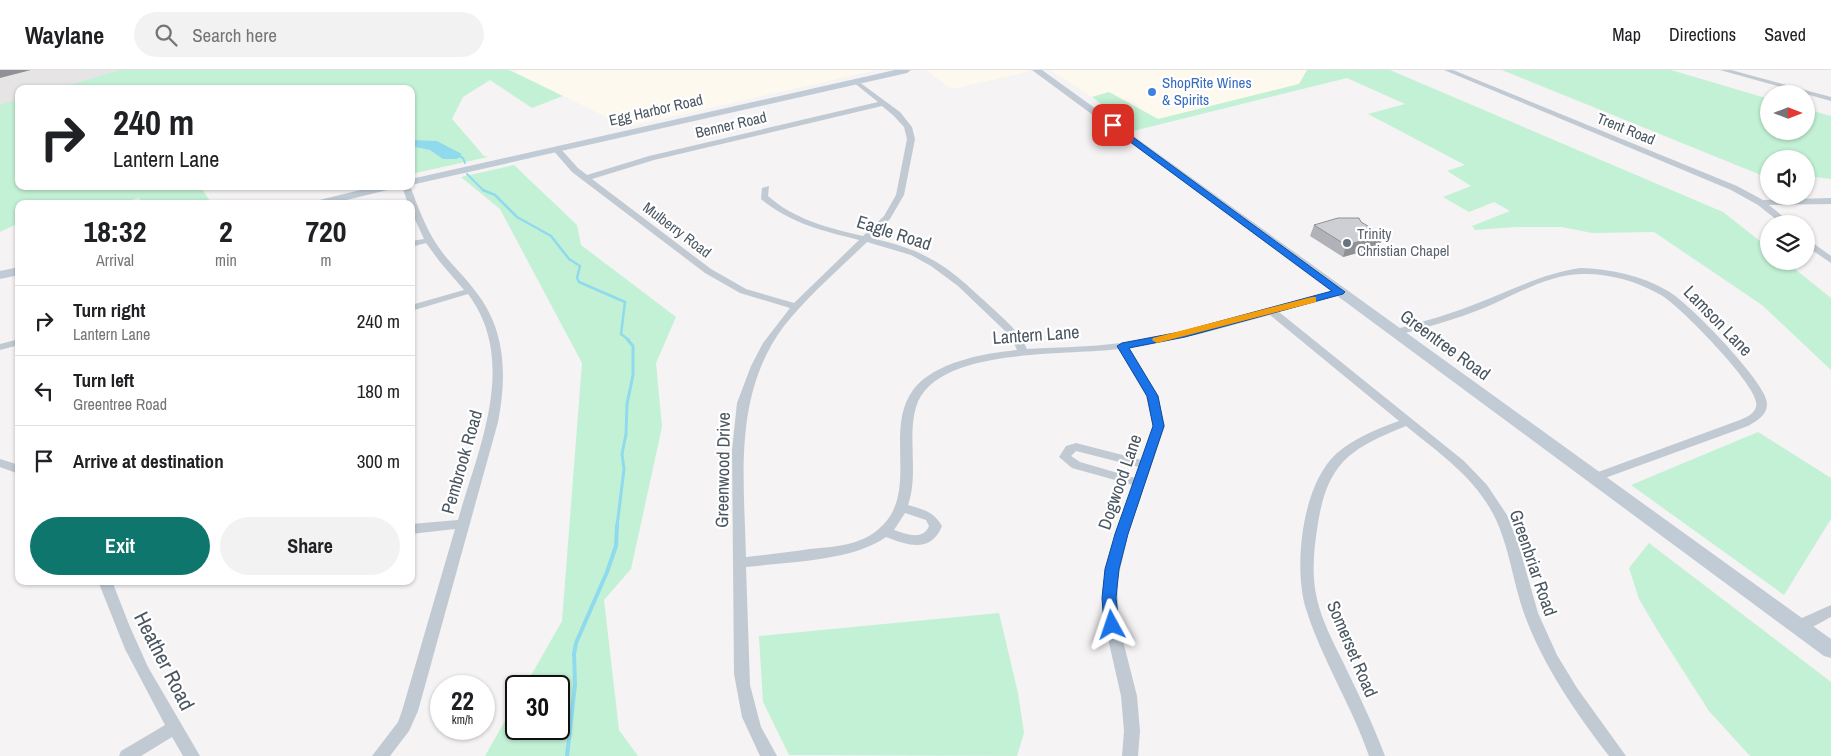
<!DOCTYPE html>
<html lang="en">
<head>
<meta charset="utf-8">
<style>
	:root { --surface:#fff; --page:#f2f2f2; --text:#202124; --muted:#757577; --line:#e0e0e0; --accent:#0f766e }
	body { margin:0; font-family:"Archivo Narrow",sans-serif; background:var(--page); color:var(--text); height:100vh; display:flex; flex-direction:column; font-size:19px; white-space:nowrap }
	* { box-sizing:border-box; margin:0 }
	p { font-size:16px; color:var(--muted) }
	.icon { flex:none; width:28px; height:28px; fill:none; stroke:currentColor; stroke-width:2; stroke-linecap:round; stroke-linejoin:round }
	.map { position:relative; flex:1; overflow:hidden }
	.sheet { position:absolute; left:15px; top:130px; width:400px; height:385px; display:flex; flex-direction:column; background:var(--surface); border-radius:10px; box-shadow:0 1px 4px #0004 }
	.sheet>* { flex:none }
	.top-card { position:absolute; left:15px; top:15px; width:400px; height:105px; border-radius:10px; box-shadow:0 1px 4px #0004; background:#fff; color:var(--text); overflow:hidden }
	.needle { width:32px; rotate:90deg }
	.controls { position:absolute; left:1760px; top:15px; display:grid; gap:10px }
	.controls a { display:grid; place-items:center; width:55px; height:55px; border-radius:50%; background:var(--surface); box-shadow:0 1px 4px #0004; font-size:25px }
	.speed { position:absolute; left:430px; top:605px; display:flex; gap:10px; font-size:25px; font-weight:700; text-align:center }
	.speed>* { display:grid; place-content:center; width:65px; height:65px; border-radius:50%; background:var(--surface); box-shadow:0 1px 4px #0004; line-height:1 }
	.speed small { font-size:12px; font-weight:400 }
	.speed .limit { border:2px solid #111; border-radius:8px; background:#fff; color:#111 }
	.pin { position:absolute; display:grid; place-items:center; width:42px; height:42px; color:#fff; margin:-21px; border-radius:10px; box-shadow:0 2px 8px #0006 }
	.me { position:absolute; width:55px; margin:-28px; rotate:355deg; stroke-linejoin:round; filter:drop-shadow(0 0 4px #0008) }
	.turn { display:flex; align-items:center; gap:18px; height:105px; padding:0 15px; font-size:22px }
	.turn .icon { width:65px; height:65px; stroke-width:2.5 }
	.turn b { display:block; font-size:35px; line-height:42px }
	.eta { display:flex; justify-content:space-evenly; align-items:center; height:85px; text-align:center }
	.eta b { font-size:30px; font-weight:700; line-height:35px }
	.button { display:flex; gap:10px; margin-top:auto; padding:10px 15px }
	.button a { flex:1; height:58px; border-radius:30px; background:var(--accent); color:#fff; font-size:20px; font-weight:700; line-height:58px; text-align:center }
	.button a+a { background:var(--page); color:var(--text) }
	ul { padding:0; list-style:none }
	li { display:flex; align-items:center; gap:15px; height:70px; padding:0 15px; border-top:1px solid var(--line) }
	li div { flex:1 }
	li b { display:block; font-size:19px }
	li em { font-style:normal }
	header { display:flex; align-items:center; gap:30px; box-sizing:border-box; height:70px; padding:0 25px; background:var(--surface); border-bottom:1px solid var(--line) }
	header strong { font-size:24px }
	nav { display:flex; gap:28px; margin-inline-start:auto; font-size:18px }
	.search { width:350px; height:45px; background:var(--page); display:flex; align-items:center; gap:12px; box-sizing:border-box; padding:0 18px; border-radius:28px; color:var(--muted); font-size:19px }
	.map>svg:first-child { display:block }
	.commercial { fill:#fdf9ef }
	.education { fill:#e6e4e5 }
	.green { fill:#c3f1d5 }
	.water { fill:#90daee }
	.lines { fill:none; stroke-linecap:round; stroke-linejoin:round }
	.stream-far3 { stroke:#90daee; stroke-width:2 }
	.stream-far2 { stroke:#90daee; stroke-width:2.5 }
	.stream-far1 { stroke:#90daee; stroke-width:3 }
	.stream { stroke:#90daee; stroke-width:4 }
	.street { fill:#c1cad2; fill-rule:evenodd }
	.secondary { fill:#c1cbd6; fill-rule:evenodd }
	.wall { fill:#b0b2b7 }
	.shaded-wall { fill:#909195 }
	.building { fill:#cdcfd5; stroke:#909195 }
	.route { fill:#1a73e8; stroke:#114b97 }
	.slow { fill:#f59e0b }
	.shop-dot { fill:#3f7fe0; stroke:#fff; stroke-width:2 }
	.worship-dot { fill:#6b7280; stroke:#fff; stroke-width:2 }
	.labels { text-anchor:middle; stroke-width:4.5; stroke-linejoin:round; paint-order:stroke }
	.far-shop-label { font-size:15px; fill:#366cbe; stroke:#fff; text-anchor:start }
	.far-street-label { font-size:15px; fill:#4a5661; stroke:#fff }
	.far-worship-label { font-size:15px; fill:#5b616d; stroke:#fff; text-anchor:start }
	.street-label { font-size:18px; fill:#4a5661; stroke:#fff }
	.near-street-label { font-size:21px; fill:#4a5661; stroke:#fff }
</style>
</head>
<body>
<header>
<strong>Waylane</strong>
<div class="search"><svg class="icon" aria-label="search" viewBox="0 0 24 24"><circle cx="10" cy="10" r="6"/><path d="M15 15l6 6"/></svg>Search here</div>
<nav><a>Map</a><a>Directions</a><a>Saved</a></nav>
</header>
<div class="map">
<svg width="1831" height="686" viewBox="0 0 1831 686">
	<rect width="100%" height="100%" fill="#f5f3f3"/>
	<!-- commercial -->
	<path class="commercial" d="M519,0H877L626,57L515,2Z
		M926,0H1025L1028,2L951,19Z
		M1050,0H1307L1299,14L1158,49L1109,22L1092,27Z"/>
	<!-- education -->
	<path class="education" d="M0,0H494L411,19H19V116L0,126Z"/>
	<!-- green -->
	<path class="green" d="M120,0H509L563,26L532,38L490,10L463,27L452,49L484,86L488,87L411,104V19H55Z
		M1307,0H1390L1723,142L1769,178V191H1785L1831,228V300L1762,235L1654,162L1592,163L1562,157H1515L1475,160L1472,156L1510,141L1494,132L1469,142L1443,127L1471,116L1447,101L1465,95L1368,44L1405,34L1347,8L1133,61L1123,50L1092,27L1109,22L1158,49L1299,14Z
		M1502,0H1671L1769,29V61H1806V39L1831,46V109L1806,106V89H1769V105H1761Z
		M19,29V116H200L212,134H141L139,128L116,134H77L76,132L71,134H19V153L0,162V35Z
		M514,95L577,155L581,175L676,247L656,293L662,357L631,499L604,530L619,660L638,686H485L516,631V659H559V616H525L562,551L582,293L500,139L461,107Z
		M1758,362L1831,408V449L1784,525L1631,415Z
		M1649,473L1831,612V686H1750L1709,641L1659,563L1639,529L1629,498Z
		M999,543L1018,623L1024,663L1017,686L789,685L763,632L759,566Z"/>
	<!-- water -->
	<path class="water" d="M411,70L437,71L462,84L457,89H443L430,80L411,76Z"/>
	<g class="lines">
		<!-- stream-far3 -->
		<path class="stream-far3" d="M457,85L463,88L465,93
			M467,104L484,121"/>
		<!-- stream-far2 -->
		<path class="stream-far2" d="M483,120L495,125L517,147L551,166L569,189L580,196L577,208L579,212L625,232L621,264L629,270"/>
		<!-- stream-far1 -->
		<path class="stream-far1" d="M617,456L624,399L622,384L626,364L627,334L633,305V276L627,269"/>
		<!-- stream -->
		<path class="stream" d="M567,686L575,615L574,584L576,573L607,502L616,476L617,455"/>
		<!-- street -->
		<path class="street" d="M1444,0H1453L1737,116L1763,130L1831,128V134L1769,135L1792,154H1782L1758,135L1731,120Z
			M1720,0H1731L1831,27V31Z
			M855,9L900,42L912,57L915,69L904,125L890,149L871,168C929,181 947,196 990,236C1004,249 1019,261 1027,279C1063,277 1098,277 1134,271C1203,261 1270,239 1337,220H1343L1345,222L1343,224L1279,242L1464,391L1487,415L1507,445L1519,476L1538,543L1557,585L1577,618L1626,686H1609C1576,643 1544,597 1525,546C1511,508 1509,466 1486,432C1466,401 1434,379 1406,356C1351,378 1328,392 1318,453C1314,478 1311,504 1317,529C1322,551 1333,572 1343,592C1358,623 1373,654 1385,686H1369C1352,636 1322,590 1306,539C1293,497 1302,415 1336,384C1354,368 1377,359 1399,351L1270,245L1200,264L1129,278L1158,326L1165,356L1128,464L1117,513L1119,555L1137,626L1140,661L1138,686H1122L1124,661L1121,626L1105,555L1103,513L1116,464L1133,415L1072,398L1059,387L1066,376L1076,373L1142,390L1153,356L1146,326L1119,279C1069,286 934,276 916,337C907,368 919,404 908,435C924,440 933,441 942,456C931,483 909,476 886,467C853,491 788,492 746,497L750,615L761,657L777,686H760L742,647L734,604L732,380L737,333L751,296L763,273L790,238L740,223L705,203L572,102L552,79L559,77L578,98L587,105L649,86L878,32L853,12L852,11ZM882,36L894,46L904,57L907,69L896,125L884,146L863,166C829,158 795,150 768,126L769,116L762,118L761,129C789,153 823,161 859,170L794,233L746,219L711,199L592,109L654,90ZM867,172L911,185L931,196L958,216L1004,260L1012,269L1017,280C985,283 934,292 913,320C881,364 926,432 869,466C852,476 830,477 810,479C789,482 767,485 746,487C744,407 733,324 784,256C808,226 839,199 867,172ZM1076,381L1139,397L1135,408L1080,392L1071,386ZM905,443L926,450L929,456C923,471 906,464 894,460Z
			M402,116H410C418,136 425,157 437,175C448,192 464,205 476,222C506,260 507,306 498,352L418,641L409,661L390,686H372L398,652L402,641L455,459L411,464V454L458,450C478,379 519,292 468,224L411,241V235L464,220L440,192L426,173L411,177V171L424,169L411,141V134H408Z
			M1806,168L1831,186V193L1806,176Z
			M1580,198C1610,199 1641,205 1668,221C1687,231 1769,315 1767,334C1767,345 1757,351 1748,356L1594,412L1590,411L1588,408L1590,405L1740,350C1748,347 1758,342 1756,332C1754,312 1680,236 1661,225C1637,211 1608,203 1581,204C1547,205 1515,225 1484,238C1456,249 1426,258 1397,265L1392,262L1393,260C1422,252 1451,244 1478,233C1512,220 1544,203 1580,198Z
			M19,269V275L0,280V274Z
			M0,389L19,395V404L0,397Z
			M98,511H112L130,557L148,597L200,686H183L172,667L141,686H119L121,681L165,655L125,579Z
			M1831,535V547C1821,552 1804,564 1793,560L1791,556L1793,552Z"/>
		<!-- secondary -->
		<path class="secondary" d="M895,0H911L907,3L411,115V109Z
			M1032,0H1042L1831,569V588L1824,586Z
			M377,116H397L396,118L330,134H310L311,132Z
			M19,197V205L0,209V201Z"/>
	</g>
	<!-- wall -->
	<path class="wall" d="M1361,152L1383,165L1379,177L1343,187L1310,166L1314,155Z"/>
	<!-- shaded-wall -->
	<path class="shaded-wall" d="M0,0H31L0,8Z
		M1383,165L1379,177L1343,187L1346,175Z"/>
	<!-- building -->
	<path class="building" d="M1338,148H1359L1361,152L1383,165L1346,175L1314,155Z"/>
	<!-- route -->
	<path class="route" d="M1110,54H1115L1345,222L1343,224L1185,267L1129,278L1158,326L1164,356L1128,464L1119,499L1116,528L1119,555L1117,559L1112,561L1107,559L1104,555L1102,528L1105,499L1115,464L1153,356L1147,326L1117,276L1122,273L1180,262L1332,221L1110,57Z"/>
	<!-- slow -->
	<path class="slow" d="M1312,227H1316V232L1157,273L1152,270L1153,268Z"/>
	<!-- markers -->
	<circle class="shop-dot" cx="1152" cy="22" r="5"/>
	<circle class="worship-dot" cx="1347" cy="173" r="5"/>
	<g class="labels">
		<!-- far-shop labels -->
		<g class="far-shop-label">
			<text x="1162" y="18">ShopRite Wines<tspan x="1162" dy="17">&amp; Spirits</tspan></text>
		</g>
		<!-- far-street labels -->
		<g class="far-street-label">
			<text transform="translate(656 40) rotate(-13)" y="5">Egg Harbor Road</text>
			<text transform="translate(731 55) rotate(-13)" y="5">Benner Road</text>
			<text transform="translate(1626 59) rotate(22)" y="5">Trent Road</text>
			<text transform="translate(677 160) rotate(37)" y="5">Mulberry Road</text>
		</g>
		<!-- far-worship labels -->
		<g class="far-worship-label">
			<text x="1357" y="169">Trinity<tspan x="1357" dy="17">Christian Chapel</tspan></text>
		</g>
		<!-- street labels -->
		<g class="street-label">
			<text transform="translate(894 163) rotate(18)" y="6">Eagle Road</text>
			<text transform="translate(1718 251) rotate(46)" y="6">Lamson Lane</text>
			<text transform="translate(1036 265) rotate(-4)" y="6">Lantern Lane</text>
			<text transform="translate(1445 275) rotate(36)" y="6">Greentree Road</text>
			<text transform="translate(462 392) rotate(-74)" y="6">Pembrook Road</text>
			<text transform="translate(723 400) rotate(-89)" y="6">Greenwood Drive</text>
			<text transform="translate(1120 412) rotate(-71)" y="6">Dogwood Lane</text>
			<text transform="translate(1533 493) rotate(71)" y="6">Greenbriar Road</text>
			<text transform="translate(1352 579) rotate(67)" y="6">Somerset Road</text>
		</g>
		<!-- near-street labels -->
		<g class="near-street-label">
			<text transform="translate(164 591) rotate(63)" y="7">Heather Road</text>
		</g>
	</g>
</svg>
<div class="controls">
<a><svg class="needle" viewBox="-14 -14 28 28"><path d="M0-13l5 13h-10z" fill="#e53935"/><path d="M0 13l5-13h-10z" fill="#757577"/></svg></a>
<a><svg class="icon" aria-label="sound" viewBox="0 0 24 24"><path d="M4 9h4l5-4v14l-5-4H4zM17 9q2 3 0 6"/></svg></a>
<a><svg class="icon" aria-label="layers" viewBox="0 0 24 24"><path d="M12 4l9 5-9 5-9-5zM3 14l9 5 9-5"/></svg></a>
</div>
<div class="speed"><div>22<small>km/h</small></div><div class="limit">30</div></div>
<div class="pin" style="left:1113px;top:55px;background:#d93025"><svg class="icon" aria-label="arrive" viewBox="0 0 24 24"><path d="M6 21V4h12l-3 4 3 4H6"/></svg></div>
<svg class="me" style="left:1112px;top:555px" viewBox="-20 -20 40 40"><path d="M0-17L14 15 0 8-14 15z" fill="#1a73e8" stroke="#fff" stroke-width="4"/></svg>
<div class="top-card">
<div class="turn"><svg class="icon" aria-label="right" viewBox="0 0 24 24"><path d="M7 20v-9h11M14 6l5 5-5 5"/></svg><div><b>240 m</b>Lantern Lane</div></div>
</div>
<section class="sheet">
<div class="eta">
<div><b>18:32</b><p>Arrival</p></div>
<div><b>2</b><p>min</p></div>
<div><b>720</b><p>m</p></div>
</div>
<ul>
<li><svg class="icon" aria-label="right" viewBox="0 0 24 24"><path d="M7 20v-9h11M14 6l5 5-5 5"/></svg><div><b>Turn right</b><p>Lantern Lane</p></div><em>240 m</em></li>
<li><svg class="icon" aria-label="left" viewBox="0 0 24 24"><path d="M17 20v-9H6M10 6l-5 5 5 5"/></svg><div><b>Turn left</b><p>Greentree Road</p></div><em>180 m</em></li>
<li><svg class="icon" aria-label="arrive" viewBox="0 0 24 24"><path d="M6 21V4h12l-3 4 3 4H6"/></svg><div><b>Arrive at destination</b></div><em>300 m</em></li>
</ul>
<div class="button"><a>Exit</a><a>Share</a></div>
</section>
</div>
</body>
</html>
